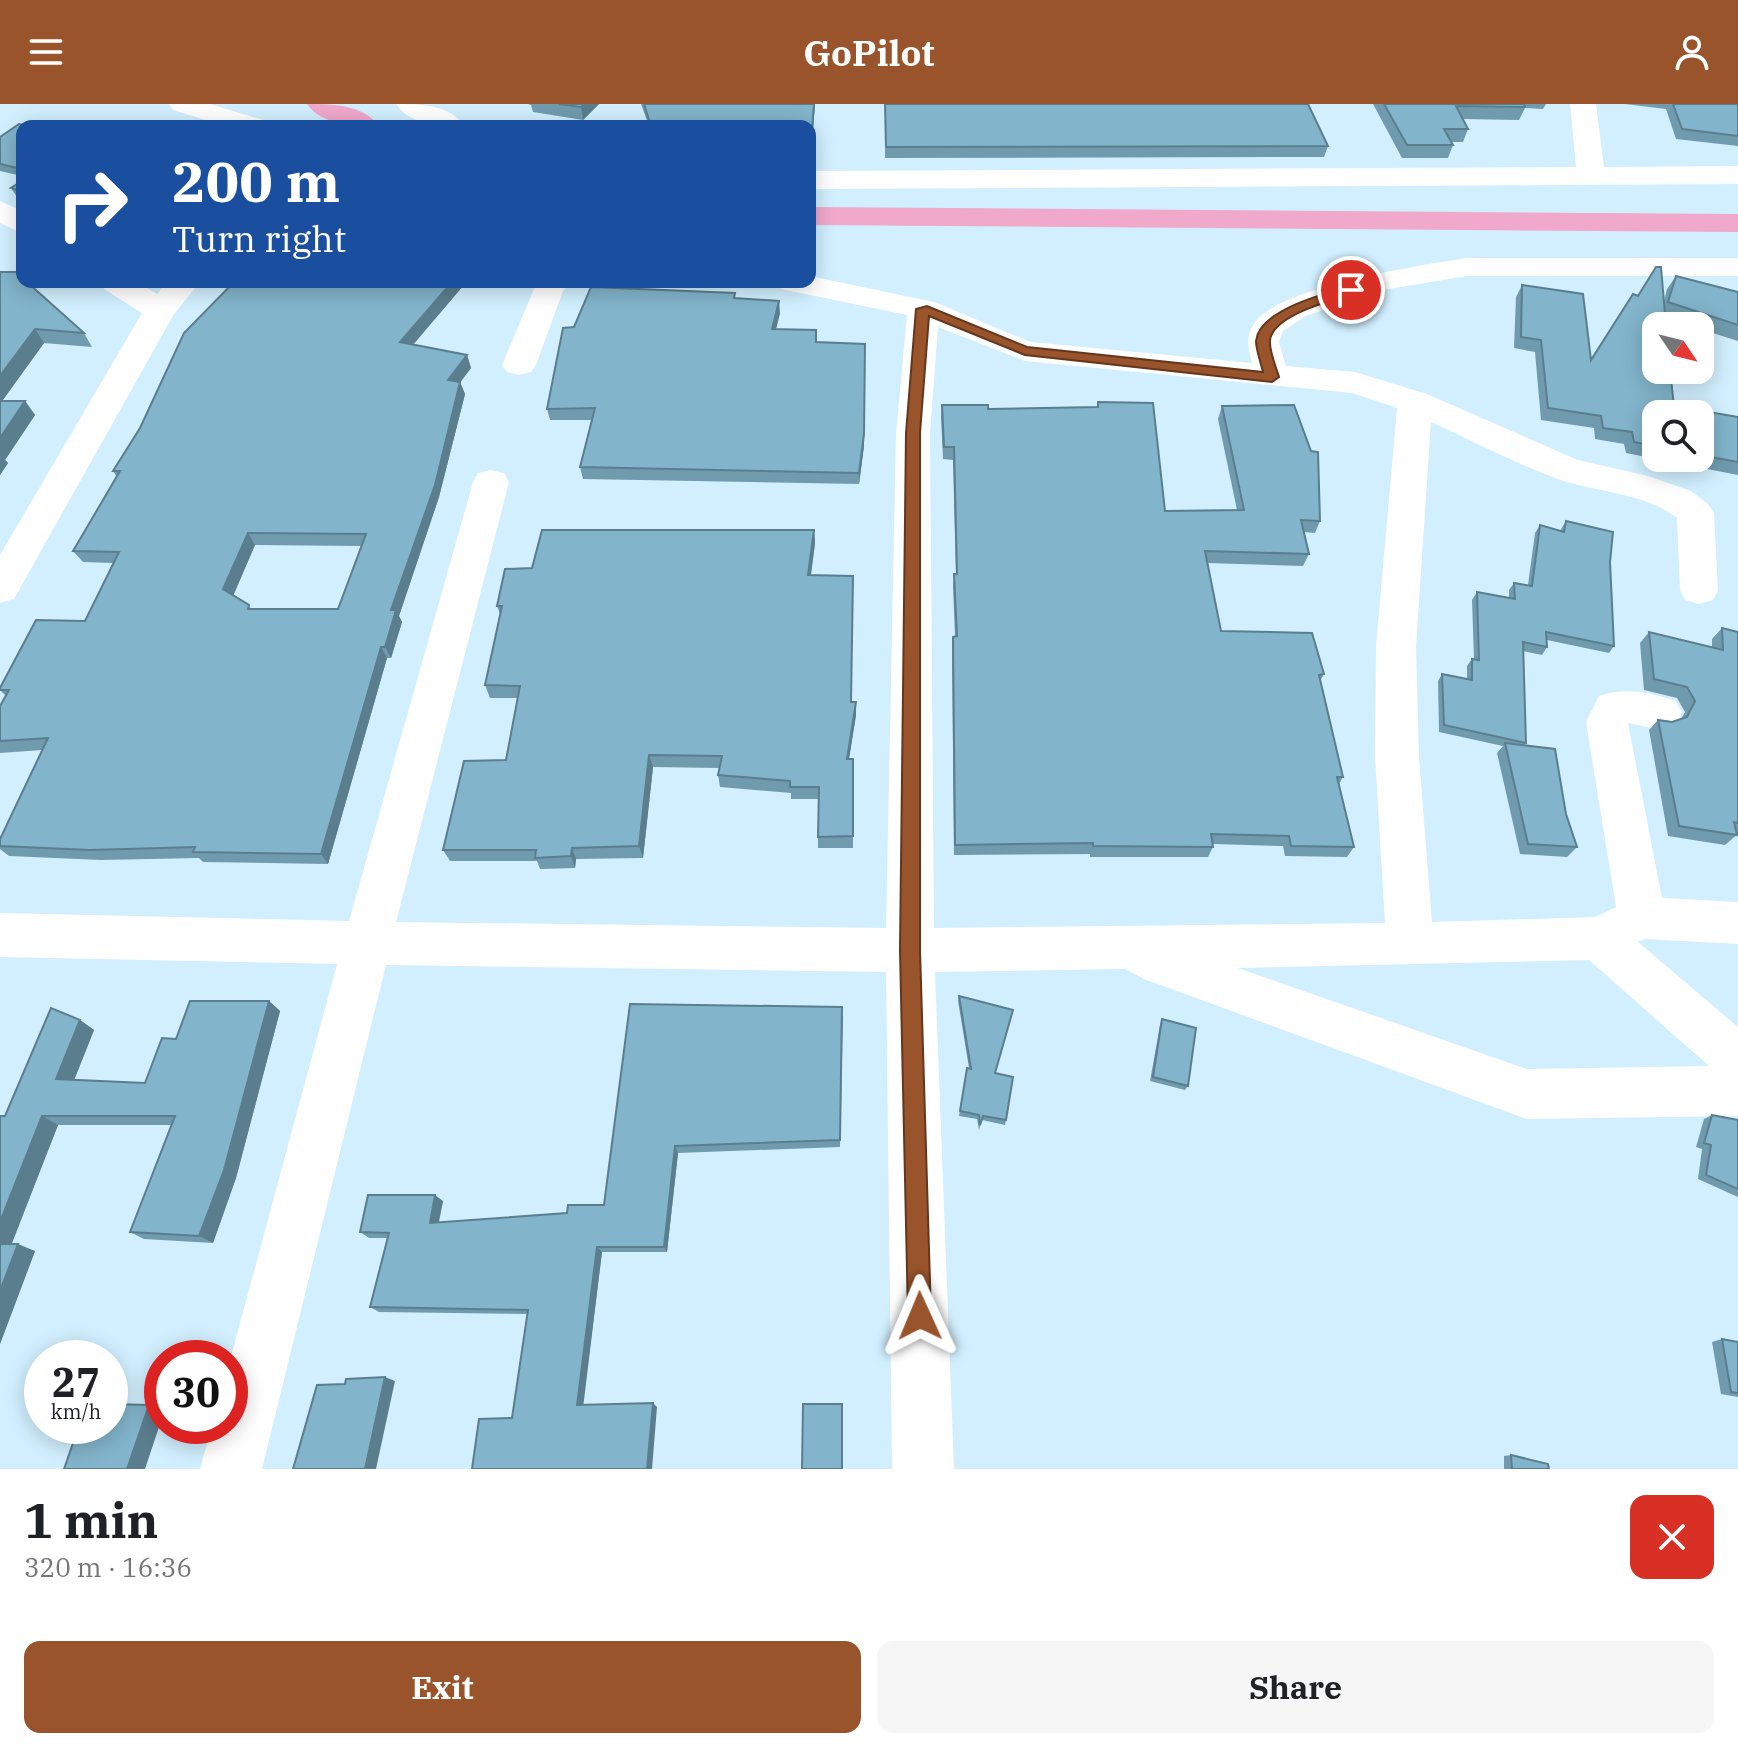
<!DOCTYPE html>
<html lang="en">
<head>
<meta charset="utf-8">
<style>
	:root { --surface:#fff; --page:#f6f6f6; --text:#202124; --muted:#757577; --accent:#9a542b }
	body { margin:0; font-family:"IBM Plex Serif",serif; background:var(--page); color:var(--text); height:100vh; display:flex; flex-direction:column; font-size:30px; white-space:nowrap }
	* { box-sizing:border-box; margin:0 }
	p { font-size:26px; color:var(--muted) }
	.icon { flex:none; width:44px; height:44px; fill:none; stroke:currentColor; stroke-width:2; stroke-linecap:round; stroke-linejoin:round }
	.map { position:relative; height:1365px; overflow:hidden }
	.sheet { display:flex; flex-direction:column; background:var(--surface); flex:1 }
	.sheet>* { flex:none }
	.top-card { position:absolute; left:16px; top:16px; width:800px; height:168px; border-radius:16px; box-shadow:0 4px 20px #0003; background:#1a4fa0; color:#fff; overflow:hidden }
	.needle { width:52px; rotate:125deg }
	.controls { position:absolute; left:1642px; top:208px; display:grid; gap:16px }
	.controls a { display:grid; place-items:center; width:72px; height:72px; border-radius:16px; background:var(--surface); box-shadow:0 4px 20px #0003; font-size:40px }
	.speed { position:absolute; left:24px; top:1236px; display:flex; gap:16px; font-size:40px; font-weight:700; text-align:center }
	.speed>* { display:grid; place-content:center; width:104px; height:104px; border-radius:50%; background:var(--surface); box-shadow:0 4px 20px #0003; line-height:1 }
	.speed small { font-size:20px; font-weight:400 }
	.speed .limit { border:12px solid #d22; background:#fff; color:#111 }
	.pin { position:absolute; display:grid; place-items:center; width:68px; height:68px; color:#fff; margin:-34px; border:4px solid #fff; border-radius:50%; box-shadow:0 2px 8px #0007 }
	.me { position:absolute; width:88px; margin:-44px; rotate:359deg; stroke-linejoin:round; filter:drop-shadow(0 0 6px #0008) }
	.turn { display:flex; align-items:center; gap:28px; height:168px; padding:0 24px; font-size:36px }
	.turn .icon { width:104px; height:104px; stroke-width:2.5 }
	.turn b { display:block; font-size:56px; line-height:68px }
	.round { display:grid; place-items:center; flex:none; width:84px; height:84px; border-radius:16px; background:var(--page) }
	.headline { display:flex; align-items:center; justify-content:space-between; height:136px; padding:0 24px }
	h1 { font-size:48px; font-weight:700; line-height:60px }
	.button { display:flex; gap:16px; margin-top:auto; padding:16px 24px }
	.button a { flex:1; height:92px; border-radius:16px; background:var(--accent); color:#fff; font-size:32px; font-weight:700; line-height:92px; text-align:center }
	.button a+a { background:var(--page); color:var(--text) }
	header { display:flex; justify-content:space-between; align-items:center; height:104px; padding:0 24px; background:var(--accent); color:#fff; font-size:36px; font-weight:700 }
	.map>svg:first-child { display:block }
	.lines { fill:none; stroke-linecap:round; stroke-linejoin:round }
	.canal { fill:#f0a8cb; fill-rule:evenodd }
	.minor { fill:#fff; fill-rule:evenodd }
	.wall { fill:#709baf; fill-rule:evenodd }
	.shaded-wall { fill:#5b7e8e }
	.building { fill:#82b4cb; stroke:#5b7e8e; stroke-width:2; fill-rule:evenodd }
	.route { fill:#9a542b; stroke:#64371c; stroke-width:2 }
</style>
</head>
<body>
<header><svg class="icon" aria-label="menu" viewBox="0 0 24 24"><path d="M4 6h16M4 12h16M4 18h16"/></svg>GoPilot<svg class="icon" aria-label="person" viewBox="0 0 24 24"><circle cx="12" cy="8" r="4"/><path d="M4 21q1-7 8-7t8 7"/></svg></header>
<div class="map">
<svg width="1738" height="1365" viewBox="0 0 1738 1365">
	<rect width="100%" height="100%" fill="#d1effe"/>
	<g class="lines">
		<!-- canal -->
		<path class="canal" d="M307,0C330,0 363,0 379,22C355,22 322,22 307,0Z
			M810,103L1738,110V128L810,121Z"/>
		<!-- minor -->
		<path class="minor" d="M169,0H210L263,16L267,22H225L173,6Z
			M396,0C419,0 449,0 465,22C441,22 411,22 396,0Z
			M1570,0H1596L1604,63L1738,62V80L810,85V67L1576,63Z
			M0,97L22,107V129L0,119Z
			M1467,154H1738V172H1467L1383,186L1306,212L1283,227L1279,238L1286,262L1355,268L1427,290L1578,356L1648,372L1691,387L1708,400L1714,409L1718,486L1713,496L1699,500L1685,496L1680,486L1677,414C1641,387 1595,389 1555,374C1513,358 1472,337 1431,318L1416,542L1419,653L1432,818L1595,813L1616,803L1586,618L1599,592C1626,583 1649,588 1676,597L1682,609L1676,621L1661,626L1628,619L1662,794L1738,798V840L1645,835L1638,838L1738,923V1012L1527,1015L1144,875L1125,865L935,868L954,1365H892L886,868L386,861L262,1365H200L212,1322H230V1256L337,860L0,853V809L349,817L473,378L478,369L491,366L504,369L509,378L396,818L886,824L896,329L907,211L781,185L776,178H810V172L934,198L1031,238L1252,259C1248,244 1245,232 1255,218C1282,182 1422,161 1467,154ZM938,223L1025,257L1352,289L1397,304L1376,542L1375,653L1385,819L934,824L930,329ZM1589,856L1709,962L1527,965L1238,864Z
			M99,178H137L157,190L167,178H200L174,210L14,495L0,499V451L142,209L104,185Z
			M537,178H571L563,187L536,261L531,268L519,271L507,268L502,261Z"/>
	</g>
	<!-- wall -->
	<path class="wall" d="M528,0H599L583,16L533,8L531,1Z
		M641,0H815L812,37H810V22H649Z
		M885,0L1328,42L1324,53L885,54Z
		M1373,0H1546L1543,5L1525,4L1519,16L1463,15L1468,25L1463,38H1452L1453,41L1448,54H1402Z
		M1625,0H1738V42L1676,35L1666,5Z
		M22,22V72L0,67V33Z
		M22,77V95L17,93L11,84Z
		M0,168L84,229L92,243L44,239L2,297H25L35,311L5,356L8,359L0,371Z
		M1676,172L1738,188V237L1700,225V222H1691L1666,214L1674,302L1738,313V371L1626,349L1624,340L1595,335L1594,324L1541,316L1535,248L1514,244L1516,193L1522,181L1591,256L1664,197L1667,185ZM1656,310H1700V354H1656Z
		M452,178H462L463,182L413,241L467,251L471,264L460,278L465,290L439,393L399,512L402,518L391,554H387L328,760L203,758L199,754L101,756L9,752L0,745V735L42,646L0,649V602L6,592L0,586V584L85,517L113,459L83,458L73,447L117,373L113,367ZM255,441L361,442L338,505H252L233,491Z
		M736,194L780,209L776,225L816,238L864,342L859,380L583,375L580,363L592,316H550L547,305L574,223Z
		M1098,298L1165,407L1237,406L1218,315L1222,302L1320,417L1315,429L1304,428L1309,450L1303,462L1207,459L1221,527L1324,570L1320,577L1343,673L1339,680L1354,743L1347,753L1285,752L1283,742L1213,740V743L1208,753H1090V750L954,751L952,544L953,533L955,532L953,482L954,470H956L953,356L943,355L941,313L942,301L988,305L1097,303Z
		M1566,417L1610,458L1614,542L1609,549L1547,536V543L1542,551L1523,547L1526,639L1524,641L1566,710L1577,743L1567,753L1520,750L1497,649L1503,642L1439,628L1438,577L1442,570L1467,575V562L1472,555H1474L1472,496L1477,488L1509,494V486L1514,479L1528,481L1535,429L1540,421L1560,427Z
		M814,426L815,439L811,471L856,611L849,655H853V744H818V695H791V689L720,683L718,671L719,664L653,663L643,754L576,755L575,764L540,765L537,757H450L443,746L506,656L518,594H490L485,581L500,510L497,502L532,464Z
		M1722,524L1738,528V730L1725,741L1668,732L1649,626L1658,616L1672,618L1681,615L1685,608L1677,594L1644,586L1640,539L1649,528L1712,543V535Z
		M959,892L995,969L1006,1016L1005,1021L982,1016L979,1026L977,1015L959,1012L967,964H969L958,897Z
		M269,897L280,907L236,1074L213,1139L144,1135L130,1128L171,1021H58L11,1140L35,1147L0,1240L5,1012L80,916L94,926L74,976L145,979L176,935Z
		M630,900L843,911L840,1043L678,1049L667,1148H602L583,1300L657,1303L512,1314L528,1210L379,1208L370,1203L387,1134H369L360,1128L443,1097L439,1118L567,1109L604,1101Z
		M1162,915L1188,982L1185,986L1150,977L1160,921Z
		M1712,1011L1738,1016V1093L1698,1075L1702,1045L1696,1043L1704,1015Z
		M1722,1235L1738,1238V1293L1721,1290L1712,1238Z
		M1511,1351L1549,1365H1504V1352Z"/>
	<!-- shaded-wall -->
	<path class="shaded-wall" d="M584,0H599L583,16L581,3Z
		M814,0H815L812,37V25Z
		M736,18L737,22H707Z
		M452,178H462L463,182L404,251L400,238Z
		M779,197L780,209L773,237L772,225Z
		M35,225L44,239L0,300V272Z
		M865,240L864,342L859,380V369Z
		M467,251L471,264L453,288L448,276Z
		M460,278L465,290L439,393L399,512L402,518L391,554L385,543L391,506Z
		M25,297L35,311L5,356L8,359L0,371V334Z
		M814,426L815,439L809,484L808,471Z
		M248,429L255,441L231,497L223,485Z
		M381,543L387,554L328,760L321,750Z
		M856,598V611L847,667V655Z
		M649,651L653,663L643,754L639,742Z
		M572,744L576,755L575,764L571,752Z
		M269,897L280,907L236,1074L213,1139L199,1132Z
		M80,916L94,926L71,984L56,975Z
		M42,1012L58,1021L9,1147L0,1144V1118Z
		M675,1042L678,1049L667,1148L664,1143Z
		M435,1091L443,1097L437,1125L430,1119Z
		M18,1140L35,1147L0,1240V1187Z
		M597,1143L602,1148L583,1304L577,1301Z
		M385,1273L395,1277L376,1365H365Z
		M653,1299L657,1303L652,1365H647Z
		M149,1301L162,1304V1314L145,1365H127Z"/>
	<!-- building -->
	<path class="building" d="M559,0H584L581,3Z
		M644,0H814L812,25H810V22H737L736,18L707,22H651Z
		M885,0H1308L1328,42L886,43Z
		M1384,0H1524L1525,3L1456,2L1468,25H1444L1453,41H1407Z
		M1673,0H1738V32L1682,25Z
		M111,19L125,22H106Z
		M19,20L27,22H22V65L0,60V33Z
		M22,77V87L11,84Z
		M1656,163H1661L1666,222H1656V266H1670L1674,302L1738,313V358L1700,351V310H1656V342L1634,338L1632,328L1603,324L1601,312L1548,304L1541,236L1521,233L1522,181L1583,190L1591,256L1633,190L1638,192Z
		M0,168H16L22,174V178H27L84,229L35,225L0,272Z
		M1676,172L1738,188V221L1668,198Z
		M234,178H452L400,238L467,251L448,276L460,278L435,381L391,506H396L385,543H381L321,750L193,748L195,743L90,746L0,742V735L48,634L0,637V602L9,586H0V584L36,516L85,517L119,448L73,447L120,367H113L140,324L184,229ZM248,429L366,430L338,505H248L249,501L223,485Z
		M591,183L735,189L734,194L779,197L772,225L816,226V238L865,240L864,330L859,369L580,363L595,304L547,305L563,224L574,223Z
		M0,297H25L0,334Z
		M1098,298L1153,299L1165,407L1244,406L1222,302L1294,301L1311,347L1318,348L1320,417L1301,416L1309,450L1205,447L1221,527L1312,529L1324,570L1319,571L1343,673H1337L1354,743L1291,742L1289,732L1211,730L1213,743L1093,742V739L955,741L953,533L957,532L954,470H957L954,343H944L942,301H988V305L1098,303Z
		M1566,417L1613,428L1610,458L1614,542L1546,528L1547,543L1523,538L1526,639L1444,621L1442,570L1472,576V555L1479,556L1477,488L1515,495L1514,479L1532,482L1540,421L1564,428Z
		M542,426H814L808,471L853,472L851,598H856L847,655H853V732L818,733L819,683H790V677L718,671L722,652L649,651L639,742L572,744L571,752L535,754L536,746H443L464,657L506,656L520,582L485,581L502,502H497L505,465L532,464Z
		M1722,524L1738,528V719L1734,718L1737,731L1679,722L1658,616L1672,618L1687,613L1695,597L1687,583L1654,575L1649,528L1723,546Z
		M1505,639L1555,645L1566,710L1577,743L1528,740Z
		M959,892L1013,906L995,969L1013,973L1006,1016L983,1012L980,1021L979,1011L960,1007L967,964L971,965Z
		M190,897H269L224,1066L199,1132L130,1128L175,1012H42L0,1118V1012H5L51,904L80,916L56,975L145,979L162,934L176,935Z
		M630,900L842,903L840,1036L675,1042L664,1143H597L577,1301L653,1299L647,1365H472L479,1315L512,1314L528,1206L370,1203L389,1129L360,1128L368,1091H435L430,1119L567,1109L568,1101H604Z
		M1162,915L1196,924L1188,982L1153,973Z
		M1712,1011L1738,1016V1085L1706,1071L1711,1041L1704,1039Z
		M0,1140H18L0,1187Z
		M1722,1235L1738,1238V1289L1731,1288Z
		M385,1273L365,1365H293L317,1281L345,1280L346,1275Z
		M110,1300L149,1301L127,1365H64L79,1322H110Z
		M803,1300H842V1365H802Z
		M1511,1351L1548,1360L1549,1365H1512Z"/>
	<!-- route -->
	<path class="route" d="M1351,182L1358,186L1356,189C1334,196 1274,210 1270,236C1269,247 1276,263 1279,273L1272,278L1025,251L929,212L920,329V846L931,1212L928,1221L920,1224L911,1221L908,1212L900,846L906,329L916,205L927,202L1027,243L1263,268C1261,259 1256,246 1256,237C1259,206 1326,189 1351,182Z"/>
</svg>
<div class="controls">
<a><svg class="needle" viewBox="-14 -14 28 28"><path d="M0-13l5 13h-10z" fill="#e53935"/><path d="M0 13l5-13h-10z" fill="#757577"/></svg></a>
<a><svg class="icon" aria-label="search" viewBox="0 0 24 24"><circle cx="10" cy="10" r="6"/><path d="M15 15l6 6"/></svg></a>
</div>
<div class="speed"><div>27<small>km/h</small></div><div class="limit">30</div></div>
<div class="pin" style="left:1351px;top:186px;background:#d93025"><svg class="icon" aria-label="arrive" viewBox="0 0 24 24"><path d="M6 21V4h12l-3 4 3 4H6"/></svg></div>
<svg class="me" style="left:920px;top:1212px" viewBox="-20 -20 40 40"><path d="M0-17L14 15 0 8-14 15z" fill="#9a542b" stroke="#fff" stroke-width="4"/></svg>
<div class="top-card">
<div class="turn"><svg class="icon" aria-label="right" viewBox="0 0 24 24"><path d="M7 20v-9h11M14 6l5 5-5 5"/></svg><div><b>200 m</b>Turn right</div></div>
</div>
</div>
<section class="sheet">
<div class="headline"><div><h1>1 min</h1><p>320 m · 16:36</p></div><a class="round" style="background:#d93025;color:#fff"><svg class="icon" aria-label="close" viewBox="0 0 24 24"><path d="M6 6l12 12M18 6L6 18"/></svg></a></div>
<div class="button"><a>Exit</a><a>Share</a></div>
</section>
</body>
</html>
